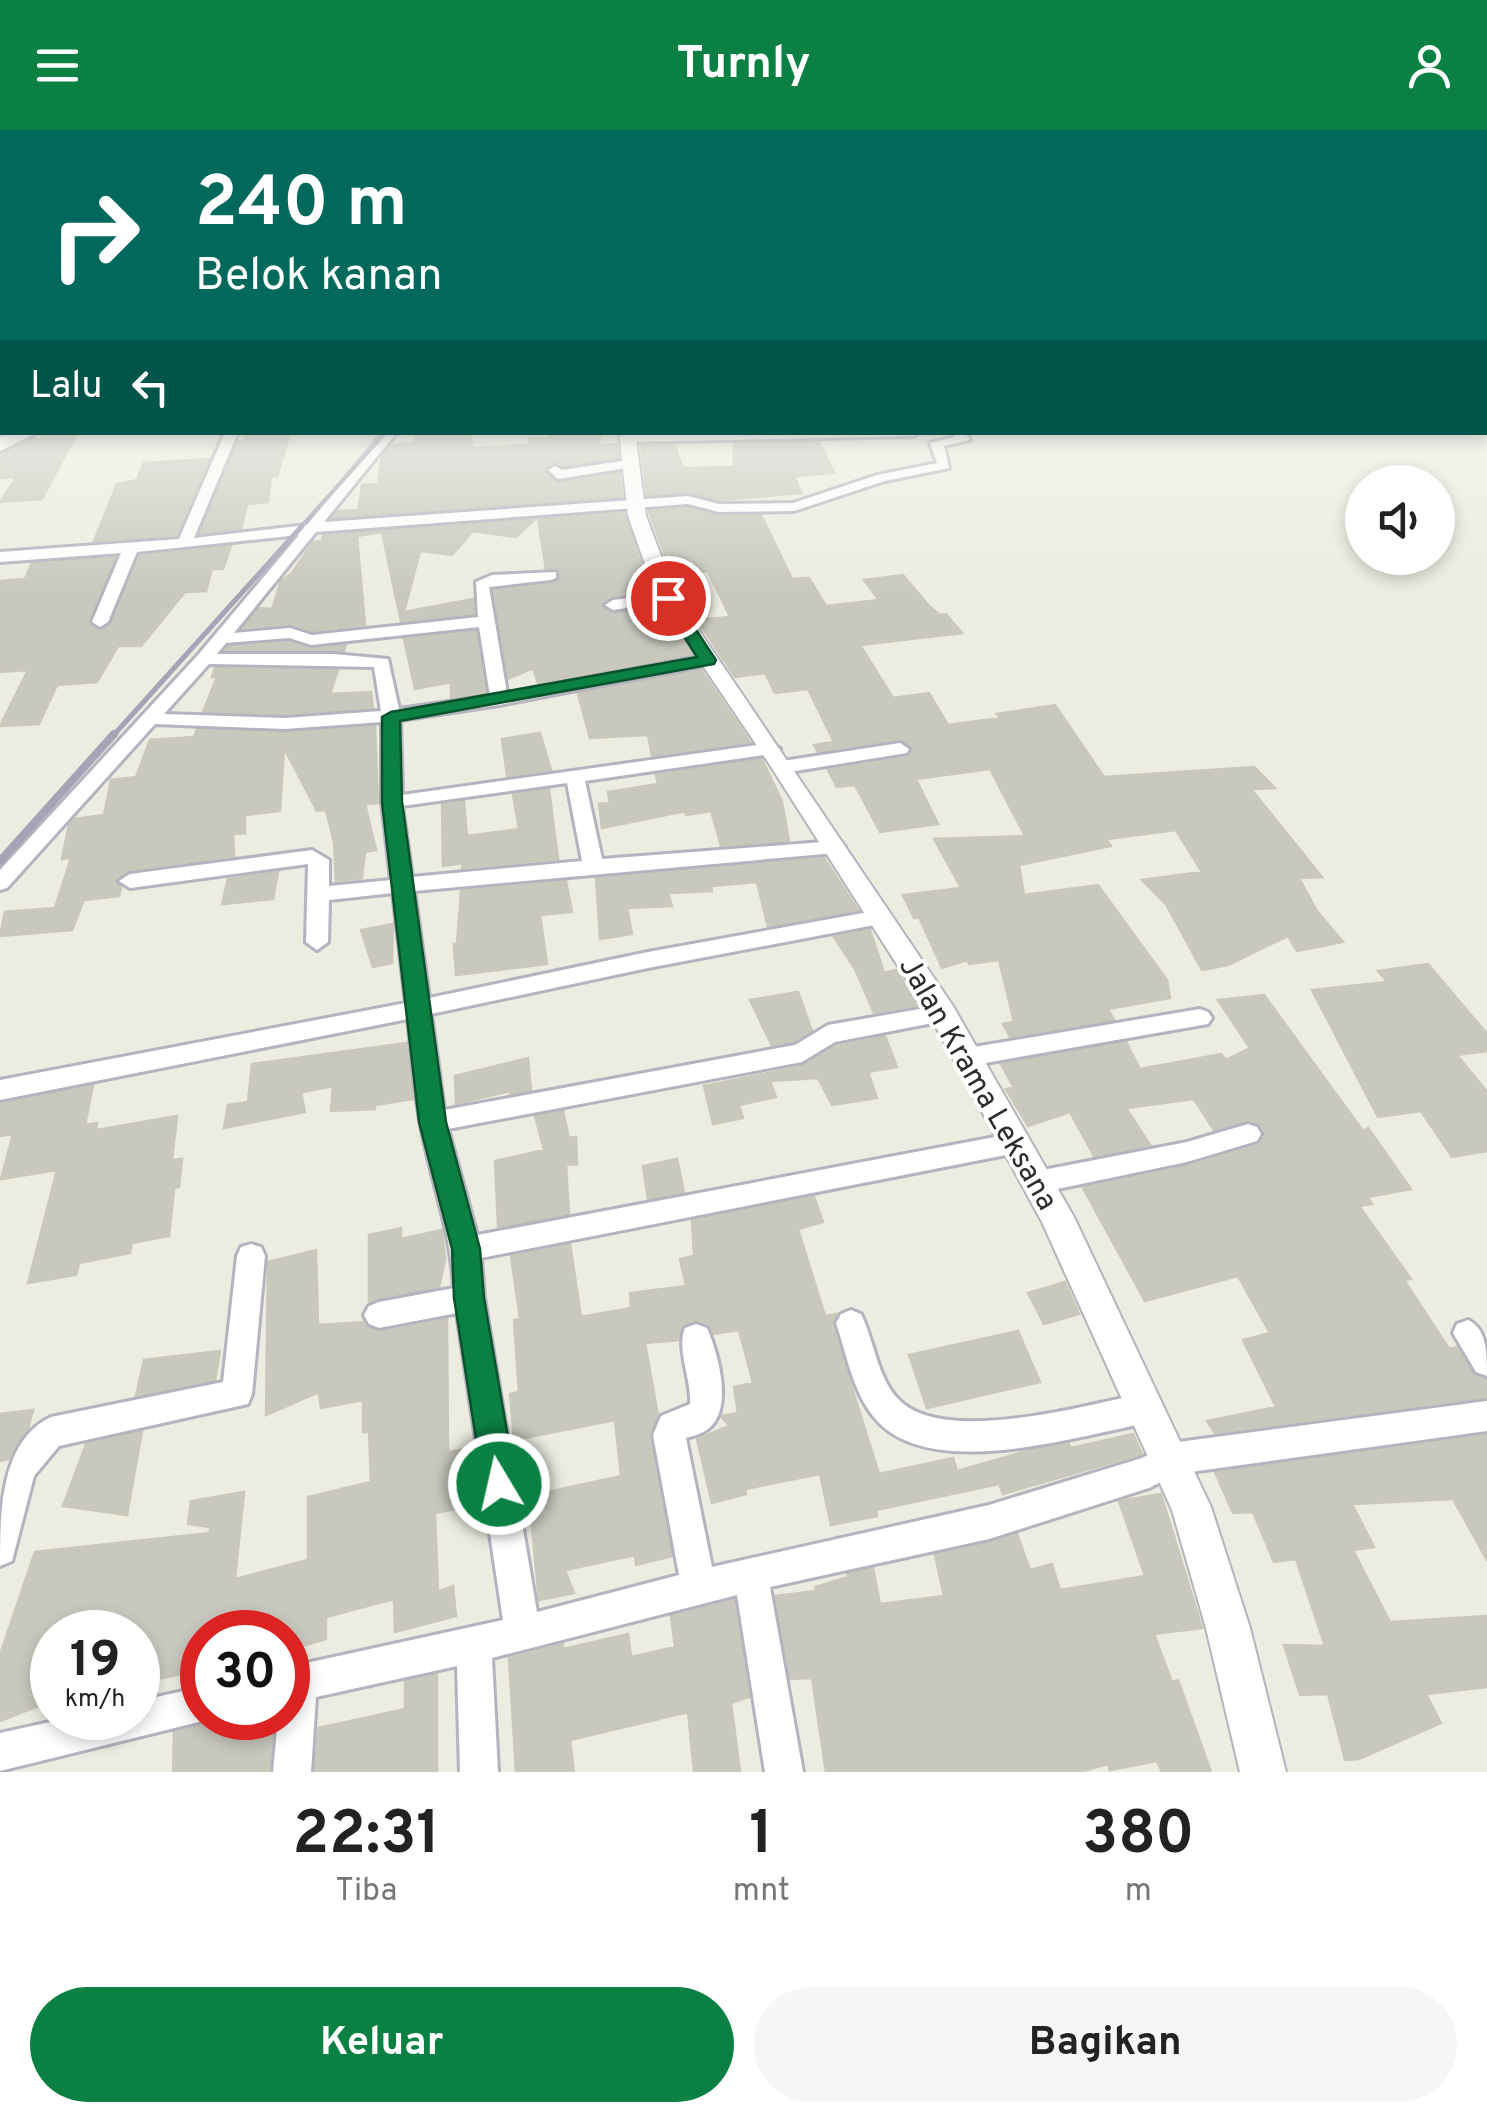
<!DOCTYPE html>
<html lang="id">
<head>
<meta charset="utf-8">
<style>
	:root { --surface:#fff; --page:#f6f6f6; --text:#222; --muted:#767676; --accent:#0b8043 }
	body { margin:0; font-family:Overpass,sans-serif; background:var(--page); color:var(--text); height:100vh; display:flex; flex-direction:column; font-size:38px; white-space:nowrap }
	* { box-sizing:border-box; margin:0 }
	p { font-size:32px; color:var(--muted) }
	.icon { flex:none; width:55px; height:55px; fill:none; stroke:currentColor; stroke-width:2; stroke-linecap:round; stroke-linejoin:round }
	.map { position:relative; height:1642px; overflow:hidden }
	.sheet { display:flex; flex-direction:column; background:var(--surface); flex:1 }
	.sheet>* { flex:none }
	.hud { position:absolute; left:0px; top:0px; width:1488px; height:305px; box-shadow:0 5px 15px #0003; background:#00695c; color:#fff; overflow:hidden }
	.tools { position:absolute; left:1345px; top:335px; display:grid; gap:20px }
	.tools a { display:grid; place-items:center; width:110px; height:110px; border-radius:50%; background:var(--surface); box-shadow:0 5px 15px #0003; font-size:50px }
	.speed { position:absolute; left:30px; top:1480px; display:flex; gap:20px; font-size:50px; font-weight:700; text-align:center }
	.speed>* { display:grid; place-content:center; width:130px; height:130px; border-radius:50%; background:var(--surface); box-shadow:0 5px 15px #0003; line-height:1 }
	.speed small { font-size:25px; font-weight:400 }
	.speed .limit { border:15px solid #d22; background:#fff; color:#111 }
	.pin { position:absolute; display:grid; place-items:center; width:85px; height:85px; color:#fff; margin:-42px; border:5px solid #fff; border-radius:50%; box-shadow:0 2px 10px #0007 }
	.me { position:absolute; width:110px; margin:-55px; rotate:351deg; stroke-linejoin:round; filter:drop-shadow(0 0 8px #0008) }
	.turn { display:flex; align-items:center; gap:35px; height:210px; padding:0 30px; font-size:45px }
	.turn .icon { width:130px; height:130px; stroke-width:2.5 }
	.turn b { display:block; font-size:70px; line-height:85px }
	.then { display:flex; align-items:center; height:95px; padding:0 30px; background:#0003; gap:20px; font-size:38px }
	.eta { display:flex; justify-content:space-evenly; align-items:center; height:170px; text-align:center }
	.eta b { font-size:60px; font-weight:700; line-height:70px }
	.button { display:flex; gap:20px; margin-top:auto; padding:20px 30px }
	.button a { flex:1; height:115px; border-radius:60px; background:var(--accent); color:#fff; font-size:40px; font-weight:700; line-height:115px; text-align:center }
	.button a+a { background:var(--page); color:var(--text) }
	header { display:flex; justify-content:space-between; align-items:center; height:130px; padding:0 30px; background:var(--accent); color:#fff; font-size:45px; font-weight:700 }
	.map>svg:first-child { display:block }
	.building { fill:#c9c8bf; stroke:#c9c8b9; stroke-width:2.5 }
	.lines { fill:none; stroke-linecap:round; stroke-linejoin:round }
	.minor-casing { stroke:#b5b3bf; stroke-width:6 }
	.tertiary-casing { stroke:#b5b3bf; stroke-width:4 }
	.secondary-casing { stroke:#b5b3bf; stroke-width:6 }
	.minor { fill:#fff; fill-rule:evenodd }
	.tertiary { fill:#fff; fill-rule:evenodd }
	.secondary { fill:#fff; fill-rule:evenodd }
	.rail-far2 { stroke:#a6a3b6; stroke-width:4 }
	.rail-far1 { stroke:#a6a3b6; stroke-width:5 }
	.rail { stroke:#a6a3b6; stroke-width:8 }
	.route { fill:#0b8043; stroke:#07532c; stroke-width:2.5 }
	.labels { text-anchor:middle; stroke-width:8; stroke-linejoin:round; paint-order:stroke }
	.street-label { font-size:30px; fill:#2d2d2d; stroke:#fff }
</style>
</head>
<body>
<header><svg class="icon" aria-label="menu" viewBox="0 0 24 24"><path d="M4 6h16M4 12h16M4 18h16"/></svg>Turnly<svg class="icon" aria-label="person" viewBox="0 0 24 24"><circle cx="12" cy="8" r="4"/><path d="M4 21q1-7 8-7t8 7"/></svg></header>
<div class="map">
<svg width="1487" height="1642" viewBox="0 0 1487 1642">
	<rect width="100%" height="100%" fill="#edece0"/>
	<!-- building -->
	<path class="building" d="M290,302L277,346H271L268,372L247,374L241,399L200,404L238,311H245L246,304Z
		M417,302H470L472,318L529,315V309L549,308L551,302H601L598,315L616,314L618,328L563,336L553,333L544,340L559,353L620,343L622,367L332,388L337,381L358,380L362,355L378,354L382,326L392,315L415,313Z
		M77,303L42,369L0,372L17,347L0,348V325L33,309L39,311L43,304Z
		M819,312L834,343L794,346L801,363L719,370L688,362L647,365L641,316L675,315L682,337L687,338L734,337V314Z
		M209,329L176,405L94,411L117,354L137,350L144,333Z
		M688,378L719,386L761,385L792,449L809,448L826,476L879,470L864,450L903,445L929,476L940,485L946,484L962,503L860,515L893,568L929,563L948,595L1000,588L997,584L1055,575L1104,647L1254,637L1275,658L1251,659L1322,747L1299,748L1317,781L1343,812L1297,821L1288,806L1228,835L1202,840L1166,774L1142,750L1202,742L1176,700L1106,709L1111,716L1019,735L1024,765L1098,755L1167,850L1170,868L1108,879L1114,890L1010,907L1003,894L1014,892L999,830L969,834L967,830L942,838L919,787L914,788L903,765L961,758L934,709L1025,706L990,639L916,649L938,694L880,702L855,655L837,657L828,640L908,627L913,618L899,609L818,622L814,615L834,612L808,559L775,563L765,543L735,547L697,490L730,487L708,441L672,444L650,385L649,381Z
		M624,383L650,461L613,466L601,476L614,484L657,477L664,494L669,493L691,524L538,553L533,538L508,549L493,460L551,454L560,448L559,439H546L538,389Z
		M535,389L516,407L473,401L452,425L420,421L404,482L473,469L474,484L401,492L382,402L357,406L365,495L312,501L290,494L242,498L259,478L272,479L281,451L292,443L313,412L322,411L323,405Z
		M231,416L223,439H212L206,461L185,462L141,516H118L97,552L57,555L39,594L0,596L28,540L0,542V451L25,449L32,433L115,427L89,491L102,500L111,493L140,426Z
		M476,501L486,563L451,568V552L415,559L404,509Z
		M289,512L311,519L346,515L344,521L225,520L228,517Z
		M215,538L338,540L330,564L371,562L373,578L285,584L203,582L217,547H212Z
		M701,540L750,612L652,626L648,605L590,608L578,564Z
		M375,596L378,673L365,674L376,720L365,722L362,748L336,751L334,712L326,680L317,681L284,618L280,681L245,685V703L233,704L234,726L130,740L115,750L121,757L119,766L84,770L72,800L0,806L5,782L55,778L71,728L62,729L69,694L74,689L104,685L111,650L136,647L150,610L194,607L197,599L285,603Z
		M540,603L551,640L507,646L502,609Z
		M762,629L782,672L789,711L721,716L711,681L686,685V681L602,698L599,674L610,673L608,662L658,654L656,645Z
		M549,659L558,729L462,738L463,733L443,736L442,674L464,671L467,706L519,699L513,664Z
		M824,728L858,780L768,797L757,752L711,756L712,761L668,763L672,776L627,778L632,804L600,809L596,748Z
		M278,742L273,769L222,774L228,749Z
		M566,751L572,782L540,785L547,834L456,845L454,814H457L461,761Z
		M393,794L392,833L373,837L361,800Z
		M870,800L884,843L896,840L918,875L874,883L855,839L834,807Z
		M1428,834L1487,904V921L1457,925L1487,962V1021L1452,1027L1421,981L1378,987L1312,860L1387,852L1378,841Z
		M798,862L812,901L794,911L772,916L750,870Z
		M1264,865L1363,1001L1368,998L1411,1059L1367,1067L1372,1074L1359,1076L1411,1149L1404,1150L1449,1219L1457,1217L1473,1244L1487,1249V1267L1215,1303L1207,1291L1276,1277L1243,1210L1270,1203L1238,1146L1145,1171L1083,1058L1188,1036L1258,1015L1264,1006L1260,995L1247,990L1214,1000L1194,969L1126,978L1150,1015L1094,1026L1070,982L1028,996L1006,959L1014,958L1001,934L1126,912L1140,939L1221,924L1226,930L1250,918L1218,870Z
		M885,906L897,937L868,942L877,968L832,975L818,948L770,951L776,967L739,975L743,988L713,994L704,956L803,936L834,917Z
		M407,913L413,969L375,975V979L331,981L333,956L288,965L301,962L305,982L224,998L228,975L248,972L252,934Z
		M528,928L531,960L510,964V961L456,974L455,946Z
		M93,955L85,995L97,993L96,1000L177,986L172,1030L182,1029L179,1057L174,1058L169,1106L132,1113L130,1123L79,1133L76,1145L28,1153L57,1040L1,1049L13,1004L0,1006V974Z
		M563,981L569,1008L576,1007L577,1034L566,1035L569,1084L498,1097L495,1031L544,1020L535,986Z
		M677,1029L684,1062L648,1069L643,1036Z
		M814,1067L823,1092L798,1099L825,1186L836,1184L832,1194L879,1344L953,1328L957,1341L1030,1320L1068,1313L1071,1318L1133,1304L1142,1324L1003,1364L999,1354L876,1380L877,1386L831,1395L820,1344L745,1359L746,1364L712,1373L697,1309L729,1296L721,1286L738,1283L734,1257L753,1253L739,1200L713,1204L708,1194L695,1190L681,1197L679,1210L645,1213L658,1285L649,1306L672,1426L636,1435L635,1425L565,1440L574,1463L539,1470L529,1366L621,1346L615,1290L514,1310L510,1264L519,1262L514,1190L520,1189L511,1126L570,1114L581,1187L631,1178L630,1163L686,1156L680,1129L694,1126L692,1090Z
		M401,1098V1109L442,1100L445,1130L439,1157L369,1172V1105Z
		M316,1120L318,1195L364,1192L380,1202L447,1189L448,1322L473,1318L477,1375L435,1383L438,1462L453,1456L456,1486L395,1502L394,1469L326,1487V1509L288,1520V1502H202V1540L138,1553V1502H52V1571L0,1591V1525L35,1422L210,1403V1397L188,1394L191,1371L244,1362L235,1449L308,1430V1367L371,1352L369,1302H363V1270L321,1278L319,1262L266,1285L268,1132Z
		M1065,1152L1079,1184L1044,1194L1028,1163Z
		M1018,1201L1040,1252L927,1278L909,1225Z
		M220,1221L215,1250L136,1266L144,1230Z
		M33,1280L28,1299L9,1329L0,1331V1284Z
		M142,1301L127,1385L63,1376L86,1314Z
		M1487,1305V1430L1453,1369L1352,1374L1374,1417L1353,1420L1390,1492L1487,1486V1557L1426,1564L1441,1593L1359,1629L1345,1630L1328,1564L1300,1565L1284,1515L1325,1516L1296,1429L1274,1432L1253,1382L1233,1383L1215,1342Z
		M1161,1364L1202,1498L1154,1504L1172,1552L1178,1550L1211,1642H1162L1157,1631L1110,1640L1108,1634L1079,1642H826L812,1548L790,1549L775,1466L816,1461L815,1457L848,1447L847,1444L873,1438L880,1474L944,1466L935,1425L1017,1404L1030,1440L1052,1434L1060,1460L1145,1446L1119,1371Z
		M734,1470L749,1567L731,1573L740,1642H694L688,1582L570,1610L574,1642H516L509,1528L563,1514V1519L628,1504L631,1527L675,1517L671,1486Z
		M437,1544V1642H315L318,1598L405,1579V1551Z
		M219,1588H274L269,1642H173L174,1602L216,1592Z"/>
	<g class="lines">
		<defs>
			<path id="minor" d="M2,248V256L0,257V249Z
				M225,302H238L194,408L307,395L384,302H397L324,392L688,366L719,374L793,373L877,345L937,333L930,313L955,307L951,302H964L970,310L944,316L949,338L885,351L794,381L719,382L688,374L316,402L234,503L290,498L312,505L478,487L476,452L492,445L556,442V448L551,450L489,457L507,563L708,525L716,530L708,535L499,575L400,590L402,665L771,613L780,619L778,623L585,651L602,729L835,711L845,717L835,723L414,761L429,868L648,822L880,780L891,787L880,794L648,838L431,884L444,980L795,915L828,895L943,875L951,877L955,883L951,889L943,891L835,912L802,932L448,999L477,1105L1016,1003L1025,1006L1029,1013L1025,1020L1016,1023L481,1128L484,1168L537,1482L679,1445L653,1305L661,1286L690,1274C692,1250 676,1220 685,1198L696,1194L707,1198C718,1223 734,1279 708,1299C702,1304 693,1306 686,1308L712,1437L989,1375L1142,1328L1171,1313L1487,1271V1301L1176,1344L1149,1358L989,1409L770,1457L803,1642H765L737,1465L492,1528L498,1642H460L457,1536L316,1567L311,1642H273L278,1588H288V1537L503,1490L457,1183L379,1198L369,1194L364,1185L369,1176L379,1172L454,1158C451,1099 430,1048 420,990C414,957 412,923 408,889L0,970V950L406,873L393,763L329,770L328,812L317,820L306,812L308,734L130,758L119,751L130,744L312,720L329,730V756L391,750L382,672V592L285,599L155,594L7,758L0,760V740L198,525L299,405L137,422L108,492L100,497L92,492L121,423L0,432V422L179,409ZM479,497L490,566L399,579L388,529L333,524H217L226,513L289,508L311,515ZM209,534L374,537L381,581L285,588L164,584ZM567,653L582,731L412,747L402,676Z
				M708,302H920L914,306L628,312L622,308L628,304Z
				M628,330L635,334L633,337L558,349L548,340L555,336L562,340Z
				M667,463L675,468L673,471L613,480L605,475L613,470Z
				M900,613L909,619L907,623L783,643L773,637L783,631Z
				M1200,879L1208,882L1212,888L1208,894L968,936L959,933L956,927L959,921L968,918Z
				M1248,994L1257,997L1261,1004L1257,1011L1187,1032L1038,1063L1028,1060L1025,1052L1028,1044L1038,1041L1187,1012Z
				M251,1114L261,1117L265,1126L252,1264L248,1274L59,1316L34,1346L12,1431L0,1436C0,1383 0,1311 51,1287L223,1252L237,1126L241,1117Z
				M851,1180L861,1184C874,1210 877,1247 898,1269C944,1317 1088,1274 1147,1263L1158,1268L1163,1278L1158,1288L1147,1293C1077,1306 925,1354 873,1286C853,1261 846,1223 836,1193L841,1184Z
				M1468,1190C1487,1199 1487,1223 1487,1246L1476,1242L1453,1203L1457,1194Z
				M202,1557V1588H215L0,1641V1603L68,1588H138V1571Z"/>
			<path id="tertiary" d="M619,302H635L646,386L677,468L953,876L1074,1087L1211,1377L1250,1498L1286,1642H1240L1206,1498L1172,1380L1042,1092L931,888L768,632L657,468L628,386Z"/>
			<path id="secondary" d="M13,302H39L0,321V308Z"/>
		</defs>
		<!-- minor casing -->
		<use href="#minor" class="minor-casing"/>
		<!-- tertiary casing -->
		<use href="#tertiary" class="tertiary-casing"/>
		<!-- secondary casing -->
		<use href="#secondary" class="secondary-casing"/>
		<!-- minor -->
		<use href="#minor" class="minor"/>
		<!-- tertiary -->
		<use href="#tertiary" class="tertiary"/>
		<!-- secondary -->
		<use href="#secondary" class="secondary"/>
		<!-- rail-far2 -->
		<path class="rail-far2" d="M300,398L386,302"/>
		<!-- rail-far1 -->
		<path class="rail-far1" d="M112,607L302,396"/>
		<!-- rail -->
		<path class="rail" d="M0,731L114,604"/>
	</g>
	<!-- sky -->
	<linearGradient id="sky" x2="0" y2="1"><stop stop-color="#7bb0e8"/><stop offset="0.5" stop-color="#f7f6f1"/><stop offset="1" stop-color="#f7f6f1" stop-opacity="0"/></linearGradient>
	<rect width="1487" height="463" fill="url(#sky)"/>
	<!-- route -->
	<path class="route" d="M662,465H673L716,530L714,534L400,591L402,672L446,992L480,1119L484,1168L516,1354L511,1366L499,1371L488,1366L483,1354L454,1168L452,1119L419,992L382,672V587L391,582L697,527L660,468Z"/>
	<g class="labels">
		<!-- street labels -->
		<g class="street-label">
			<text transform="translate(979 953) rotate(60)" y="10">Jalan Krama Leksana</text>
		</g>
	</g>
</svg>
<div class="tools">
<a><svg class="icon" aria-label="sound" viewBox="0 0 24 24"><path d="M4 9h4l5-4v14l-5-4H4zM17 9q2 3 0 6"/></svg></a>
</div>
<div class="speed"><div>19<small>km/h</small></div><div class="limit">30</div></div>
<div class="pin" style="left:668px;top:468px;background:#d93025"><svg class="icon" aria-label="arrive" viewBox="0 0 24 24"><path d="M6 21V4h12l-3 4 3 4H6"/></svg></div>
<svg class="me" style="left:499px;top:1354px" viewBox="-20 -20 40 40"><circle r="17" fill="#0b8043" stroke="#fff" stroke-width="3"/><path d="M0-11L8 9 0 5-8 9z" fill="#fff"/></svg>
<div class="hud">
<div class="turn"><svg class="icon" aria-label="right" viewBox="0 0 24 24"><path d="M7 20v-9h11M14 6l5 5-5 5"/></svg><div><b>240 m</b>Belok kanan</div></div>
<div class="then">Lalu<svg class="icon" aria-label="left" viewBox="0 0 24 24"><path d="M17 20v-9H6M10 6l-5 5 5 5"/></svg></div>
</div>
</div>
<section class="sheet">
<div class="eta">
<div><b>22:31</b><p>Tiba</p></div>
<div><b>1</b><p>mnt</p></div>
<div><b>380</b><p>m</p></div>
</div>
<div class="button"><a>Keluar</a><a>Bagikan</a></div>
</section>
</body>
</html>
